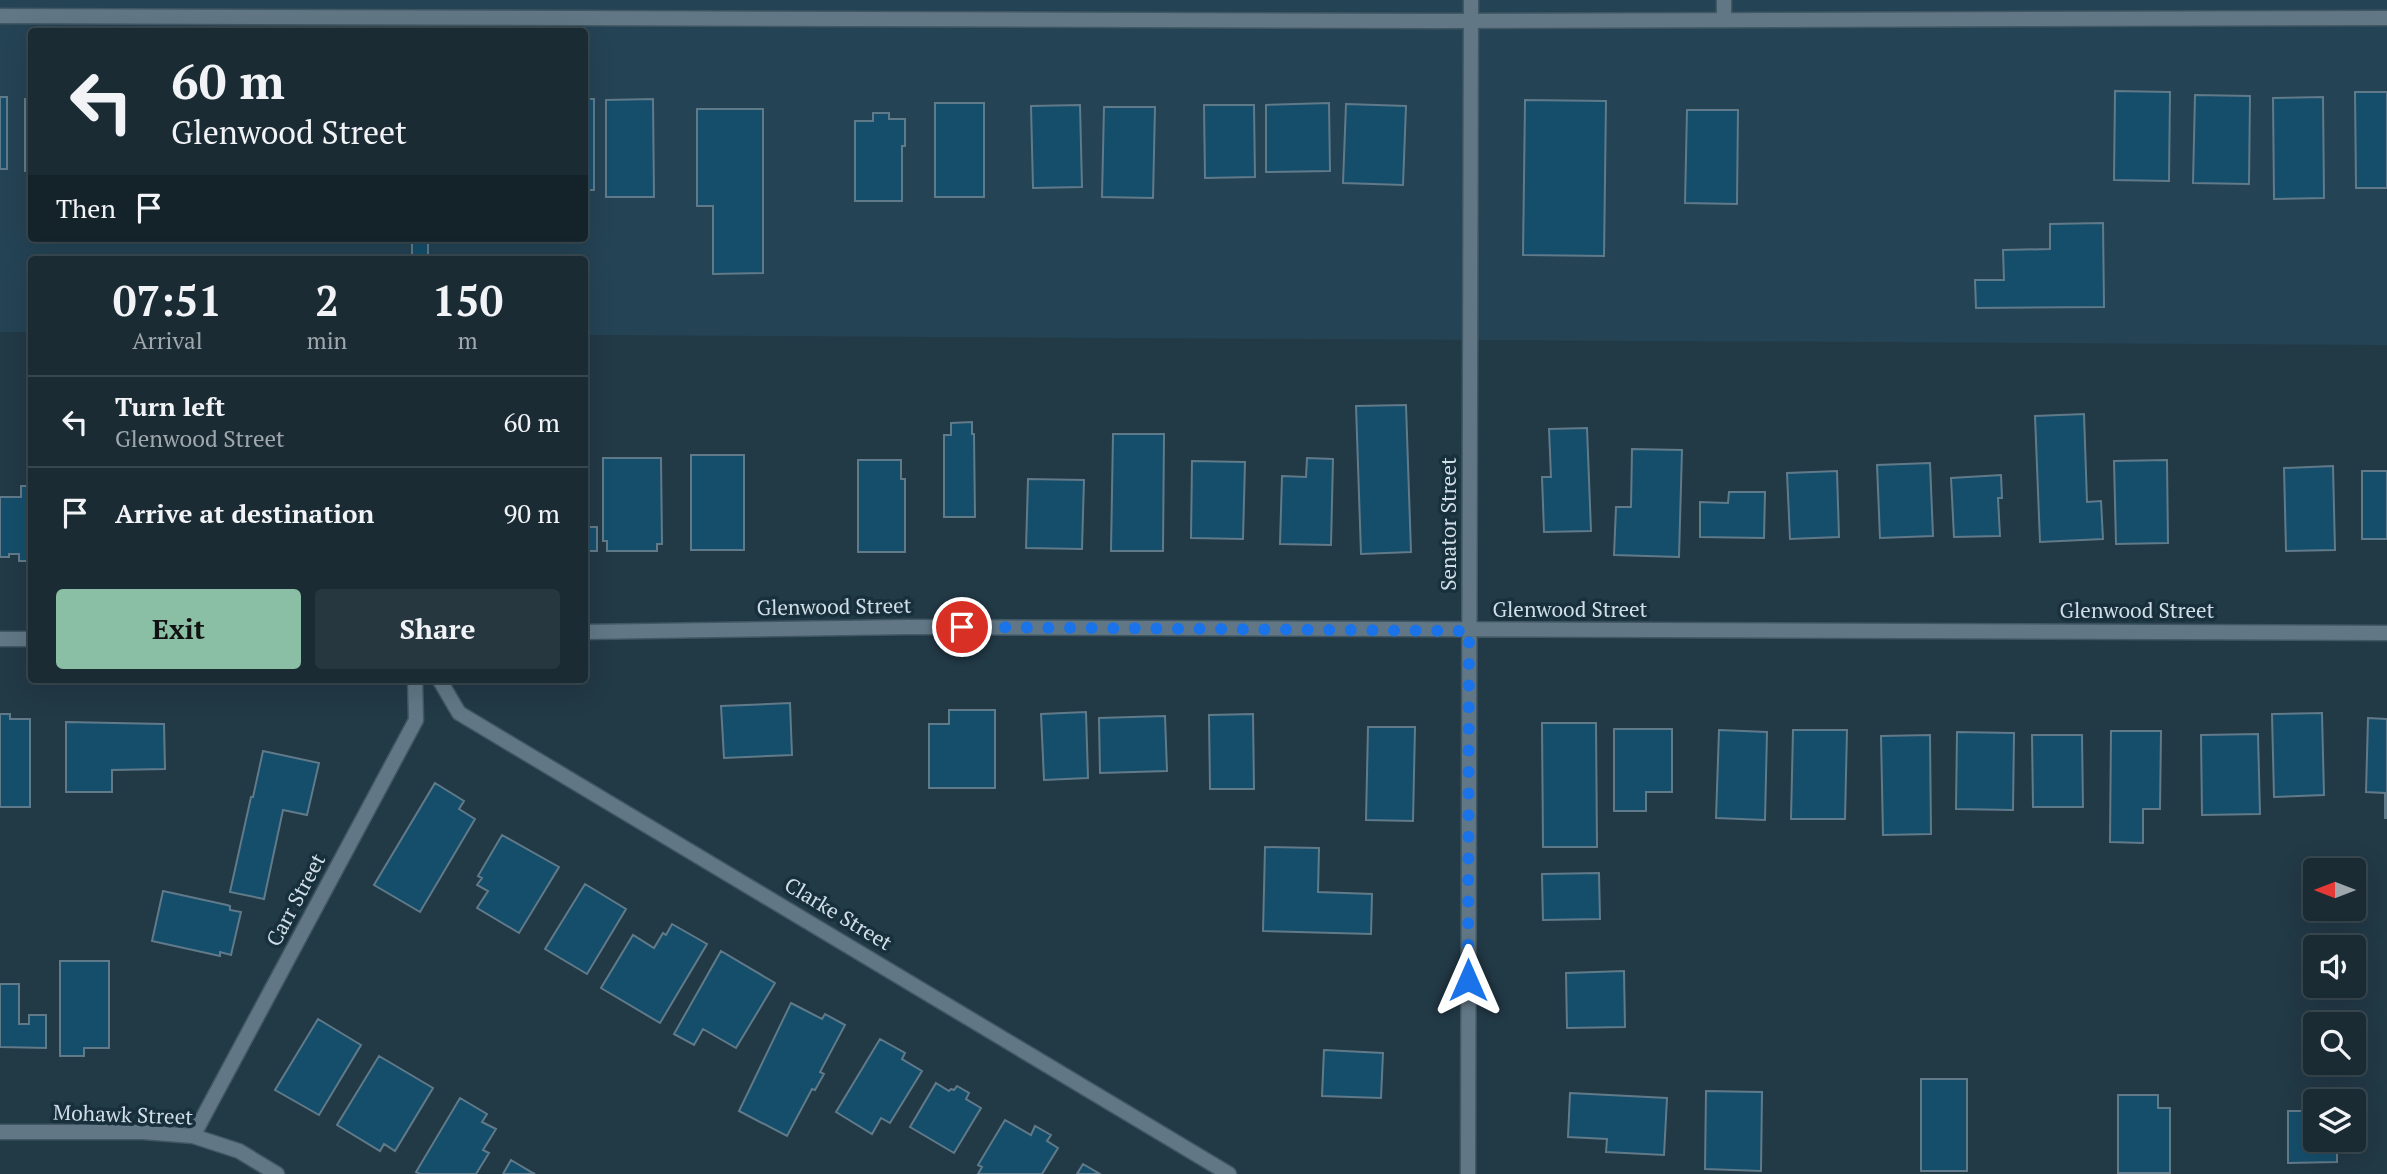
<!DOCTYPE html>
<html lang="en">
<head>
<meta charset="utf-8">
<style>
	:root { --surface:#1a2b34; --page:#273740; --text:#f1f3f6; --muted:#9fa7ac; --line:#38474f; --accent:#8abfa5 }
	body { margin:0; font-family:"PT Serif",serif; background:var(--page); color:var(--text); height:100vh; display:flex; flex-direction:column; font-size:26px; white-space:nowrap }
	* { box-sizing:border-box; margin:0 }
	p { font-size:23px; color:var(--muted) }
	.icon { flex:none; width:38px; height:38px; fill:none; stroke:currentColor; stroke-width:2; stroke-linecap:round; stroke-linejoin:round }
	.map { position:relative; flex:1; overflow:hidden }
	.details { position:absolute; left:28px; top:256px; width:560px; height:427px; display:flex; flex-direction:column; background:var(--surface); border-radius:7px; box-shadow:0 7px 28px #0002,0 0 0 2px var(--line) }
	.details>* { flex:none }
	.top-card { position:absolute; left:28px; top:28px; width:560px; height:214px; border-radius:7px; box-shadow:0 7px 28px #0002,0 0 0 2px var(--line); background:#1a2b34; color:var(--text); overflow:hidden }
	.needle { width:46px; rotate:270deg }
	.fabs { position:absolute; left:2303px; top:858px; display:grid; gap:14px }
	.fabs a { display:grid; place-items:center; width:63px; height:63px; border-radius:7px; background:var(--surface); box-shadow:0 7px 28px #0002,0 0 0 2px var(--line); font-size:35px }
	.pin { position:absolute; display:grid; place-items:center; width:60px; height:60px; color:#fff; margin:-30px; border:4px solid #fff; border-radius:50%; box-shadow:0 2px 7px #0007 }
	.me { position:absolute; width:77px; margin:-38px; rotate:0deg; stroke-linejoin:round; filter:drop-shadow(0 0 5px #0008) }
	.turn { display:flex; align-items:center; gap:24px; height:147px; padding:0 28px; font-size:32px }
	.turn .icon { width:91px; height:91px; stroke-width:2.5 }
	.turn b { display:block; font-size:49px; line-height:60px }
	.then { display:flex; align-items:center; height:66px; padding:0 28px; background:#0003; gap:14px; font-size:26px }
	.eta { display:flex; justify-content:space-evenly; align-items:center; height:119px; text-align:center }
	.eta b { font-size:42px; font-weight:700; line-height:49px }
	.cta { display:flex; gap:14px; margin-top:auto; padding:14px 28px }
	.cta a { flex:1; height:80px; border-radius:7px; background:var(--accent); color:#111; font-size:28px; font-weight:700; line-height:80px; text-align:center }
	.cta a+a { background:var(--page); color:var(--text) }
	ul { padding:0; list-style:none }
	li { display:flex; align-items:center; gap:21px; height:91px; padding:0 28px; border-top:2px solid var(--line) }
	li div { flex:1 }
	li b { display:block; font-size:26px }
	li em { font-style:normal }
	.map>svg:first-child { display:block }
	.built { fill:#244354; fill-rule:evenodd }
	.building { fill:#154e6a; stroke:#617a8a; stroke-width:2 }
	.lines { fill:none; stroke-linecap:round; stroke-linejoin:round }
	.service-casing { stroke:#415763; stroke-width:17 }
	.minor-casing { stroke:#415763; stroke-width:17 }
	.tertiary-casing { stroke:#415763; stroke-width:17 }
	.service { stroke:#617785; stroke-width:14 }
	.minor { stroke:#617785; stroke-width:14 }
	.tertiary { stroke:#617785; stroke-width:14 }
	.route { stroke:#1a73e8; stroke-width:12; stroke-dasharray:0 21.6 }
	.labels { text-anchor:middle; stroke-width:7; stroke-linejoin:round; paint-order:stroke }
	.street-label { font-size:21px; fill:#d0dee7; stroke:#182f3c }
</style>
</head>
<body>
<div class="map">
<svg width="2387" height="1174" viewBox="0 0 2387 1174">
	<rect width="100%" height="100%" fill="#223946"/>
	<!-- built -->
	<path class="built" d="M0,0H2387V345L585,335L584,259H32L31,332H0ZM32,32H584V238H32Z"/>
	<!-- building -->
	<path class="building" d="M2115,91L2170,92L2169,181L2114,180Z
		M2355,92H2387V188H2356Z
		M2195,95L2250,96L2249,184L2193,183Z
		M0,97H7V169H0Z
		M2323,97L2324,198L2274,199L2273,98Z
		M25,99H32V171H25Z
		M584,99H594V190H584Z
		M653,99L654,197H606V100Z
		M1525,100L1606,101L1604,256L1523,255Z
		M935,103H984V197H935Z
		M1329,103L1330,171L1266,172V105Z
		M1346,104L1406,106L1403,185L1343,183Z
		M1080,105L1082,187L1033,188L1031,106Z
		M1204,105H1254L1255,177L1205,178Z
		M1104,107H1155L1153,198L1102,197Z
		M697,109H763V273L713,274V206H697Z
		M1687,110H1738L1737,204L1685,203Z
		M873,113H889V119H905V146H902V201H855V121H873Z
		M2103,223L2104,307L1976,308L1975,280H2004L2003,250L2050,249V224Z
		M412,238H428V259H402H412Z
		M1406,405L1411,552L1361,554L1356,406Z
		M2084,414L2087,502L2101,501L2103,539L2040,542L2035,416Z
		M972,422V434H974L975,517H944V435H951V423Z
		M1587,428L1591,531L1544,532L1542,477H1551L1549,429Z
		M1113,434H1164L1163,551H1111Z
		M1632,449L1682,450L1679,557L1614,555L1616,507H1631Z
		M691,455H744V550H691Z
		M603,458H661L662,544H657V551H607V541H603Z
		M1307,458L1333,459L1331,545L1280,544L1282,476L1306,477Z
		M858,460H901V479H905V552H858Z
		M2167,460L2168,543L2116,544L2114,461Z
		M1192,461L1245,462L1243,539L1191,538Z
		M1930,463L1933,536L1880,538L1877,465Z
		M2333,466L2335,550L2286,551L2284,468Z
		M1837,471L1839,537L1790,539L1787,473Z
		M2362,471H2387V539H2362Z
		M2001,475L2002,498H1998L2000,536L1954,537L1951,478Z
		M1028,479L1084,480L1082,549L1026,548Z
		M21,486H32V561H19V554H9V557H0V497H21Z
		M1729,492H1765L1764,538L1700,537V502L1728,503Z
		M584,508L585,527H597V551H584Z
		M790,703L792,755L724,758L721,706Z
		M949,710H995V788H929V724H949Z
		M1086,712L1088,778L1044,780L1041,714Z
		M2322,713L2324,795L2274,797L2272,714Z
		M0,714H10V719H30V807H0Z
		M1253,714L1254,789H1210L1209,715Z
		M1165,716L1167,771L1100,773L1099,718Z
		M2368,718L2387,719V818H2385V793L2366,792Z
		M66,722L164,724L165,769L112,770V792H66Z
		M1542,723H1596L1597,847H1543Z
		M1368,727H1415L1413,821L1366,820Z
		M1614,729H1672V792H1646V811H1614Z
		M1719,730L1767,732L1765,820L1716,818Z
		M1793,730H1847L1845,819H1791Z
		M2111,731H2161L2160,809H2143V843L2110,842Z
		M1957,732L2014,733L2013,810L1956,809Z
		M2258,734L2260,814L2202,815L2201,735Z
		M1930,735L1931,834L1883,835L1881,736Z
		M2032,735H2082L2083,807H2033Z
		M263,751L319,763L307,815L283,810L264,899L230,892L251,797H253Z
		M435,783L464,801L459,809L475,819L420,912L374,885Z
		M502,835L559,867L519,933L477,908L488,891L477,885L482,878L478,876Z
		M1265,847L1319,848L1318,892L1372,894L1371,934L1263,931Z
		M1599,873L1600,919L1543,920L1542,874Z
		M585,884L626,909L587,974L545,949Z
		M163,891L227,905L230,906V910L241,912L231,955L220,952V956L152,941Z
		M672,924L707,944L660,1023L601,988L633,935L654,948L663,933L666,935Z
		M721,951L775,983L736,1048L703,1029L694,1045L674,1034Z
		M60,961H109V1048H84V1056H60Z
		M1624,971L1625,1027L1567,1028L1566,973Z
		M0,984H19V1024H29V1015H46V1048L0,1047Z
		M791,1003L822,1019L825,1014L845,1025L820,1072L824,1074L815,1090L812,1089L787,1136L739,1111Z
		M318,1019L361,1045L319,1115L275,1090Z
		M880,1039L905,1053L902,1059L922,1071L890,1123L881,1118L872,1134L836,1112Z
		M1324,1050L1383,1053L1381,1098L1322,1096Z
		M379,1056L433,1088L395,1151L384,1144L380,1151L337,1125Z
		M1921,1079H1967V1171H1921Z
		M936,1083L949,1091L951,1089L954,1090L957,1086L969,1093L966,1099L981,1108L954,1153L910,1127Z
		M1706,1091L1762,1092L1761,1171L1705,1169Z
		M1570,1093L1667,1098L1664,1155L1606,1152L1607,1139L1568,1137Z
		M2118,1095H2158V1108H2170V1173H2118Z
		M460,1098L487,1114L482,1122L496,1129L483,1150L489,1153L476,1174H420L416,1172Z
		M2288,1111H2315V1139H2337V1162L2288,1163Z
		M1005,1120L1031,1135L1035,1126L1051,1135L1047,1141L1058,1148L1042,1174H978L982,1167L978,1165Z
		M511,1160L533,1173L535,1174H503Z
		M1083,1164L1100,1174H1077Z"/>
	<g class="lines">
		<defs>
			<path id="service" d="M1724,0V20"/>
			<path id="minor" d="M584,632L909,627L2387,633
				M0,639H32
				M439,679L459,713L1229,1174
				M0,1132H143L193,1136L239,1151L277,1174
				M193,1136L416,720L415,679
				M1468,1174L1471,0"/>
			<path id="tertiary" d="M0,16L1434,21L2387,18"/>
		</defs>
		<!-- service casing -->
		<use href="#service" class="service-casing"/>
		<!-- minor casing -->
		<use href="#minor" class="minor-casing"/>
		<!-- tertiary casing -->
		<use href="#tertiary" class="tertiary-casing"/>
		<!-- service -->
		<use href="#service" class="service"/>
		<!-- minor -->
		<use href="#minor" class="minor"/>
		<!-- tertiary -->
		<use href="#tertiary" class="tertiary"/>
	</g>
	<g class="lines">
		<!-- route -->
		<path class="route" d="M962,627L1469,631L1468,980"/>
	</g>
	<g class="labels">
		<!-- street labels -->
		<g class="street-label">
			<text transform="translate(1449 524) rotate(-90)" y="7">Senator Street</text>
			<text transform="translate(834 607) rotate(-1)" y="7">Glenwood Street</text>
			<text x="1570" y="617">Glenwood Street</text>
			<text x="2137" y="618">Glenwood Street</text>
			<text transform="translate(296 900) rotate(-62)" y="7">Carr Street</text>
			<text transform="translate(838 914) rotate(31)" y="7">Clarke Street</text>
			<text transform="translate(123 1115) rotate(2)" y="7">Mohawk Street</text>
		</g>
	</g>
</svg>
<div class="fabs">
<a><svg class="needle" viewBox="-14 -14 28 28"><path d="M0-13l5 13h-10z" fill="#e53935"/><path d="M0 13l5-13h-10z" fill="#9fa7ac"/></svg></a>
<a><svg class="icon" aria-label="sound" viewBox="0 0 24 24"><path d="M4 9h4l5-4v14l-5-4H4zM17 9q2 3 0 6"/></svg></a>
<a><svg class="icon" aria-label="search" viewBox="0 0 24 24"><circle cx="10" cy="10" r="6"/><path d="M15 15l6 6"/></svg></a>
<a><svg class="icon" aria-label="layers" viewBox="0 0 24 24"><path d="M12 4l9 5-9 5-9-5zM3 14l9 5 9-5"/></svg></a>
</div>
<div class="pin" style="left:962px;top:627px;background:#d93025"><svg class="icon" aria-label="arrive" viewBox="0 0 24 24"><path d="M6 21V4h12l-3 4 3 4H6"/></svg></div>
<svg class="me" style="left:1468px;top:980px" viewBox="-20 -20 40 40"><path d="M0-17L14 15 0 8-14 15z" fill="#1a73e8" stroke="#fff" stroke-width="4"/></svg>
<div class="top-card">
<div class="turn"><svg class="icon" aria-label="left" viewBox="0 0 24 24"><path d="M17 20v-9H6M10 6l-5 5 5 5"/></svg><div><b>60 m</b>Glenwood Street</div></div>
<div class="then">Then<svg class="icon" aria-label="arrive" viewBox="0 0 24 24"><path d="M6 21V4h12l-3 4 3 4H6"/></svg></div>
</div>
<section class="details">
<div class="eta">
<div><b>07:51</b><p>Arrival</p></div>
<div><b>2</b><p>min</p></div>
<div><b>150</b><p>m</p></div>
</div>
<ul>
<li><svg class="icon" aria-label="left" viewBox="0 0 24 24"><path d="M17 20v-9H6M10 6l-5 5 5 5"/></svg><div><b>Turn left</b><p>Glenwood Street</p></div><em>60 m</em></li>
<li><svg class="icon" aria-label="arrive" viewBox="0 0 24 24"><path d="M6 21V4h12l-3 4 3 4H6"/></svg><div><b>Arrive at destination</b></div><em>90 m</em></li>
</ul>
<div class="cta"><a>Exit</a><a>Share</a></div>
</section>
</div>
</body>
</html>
